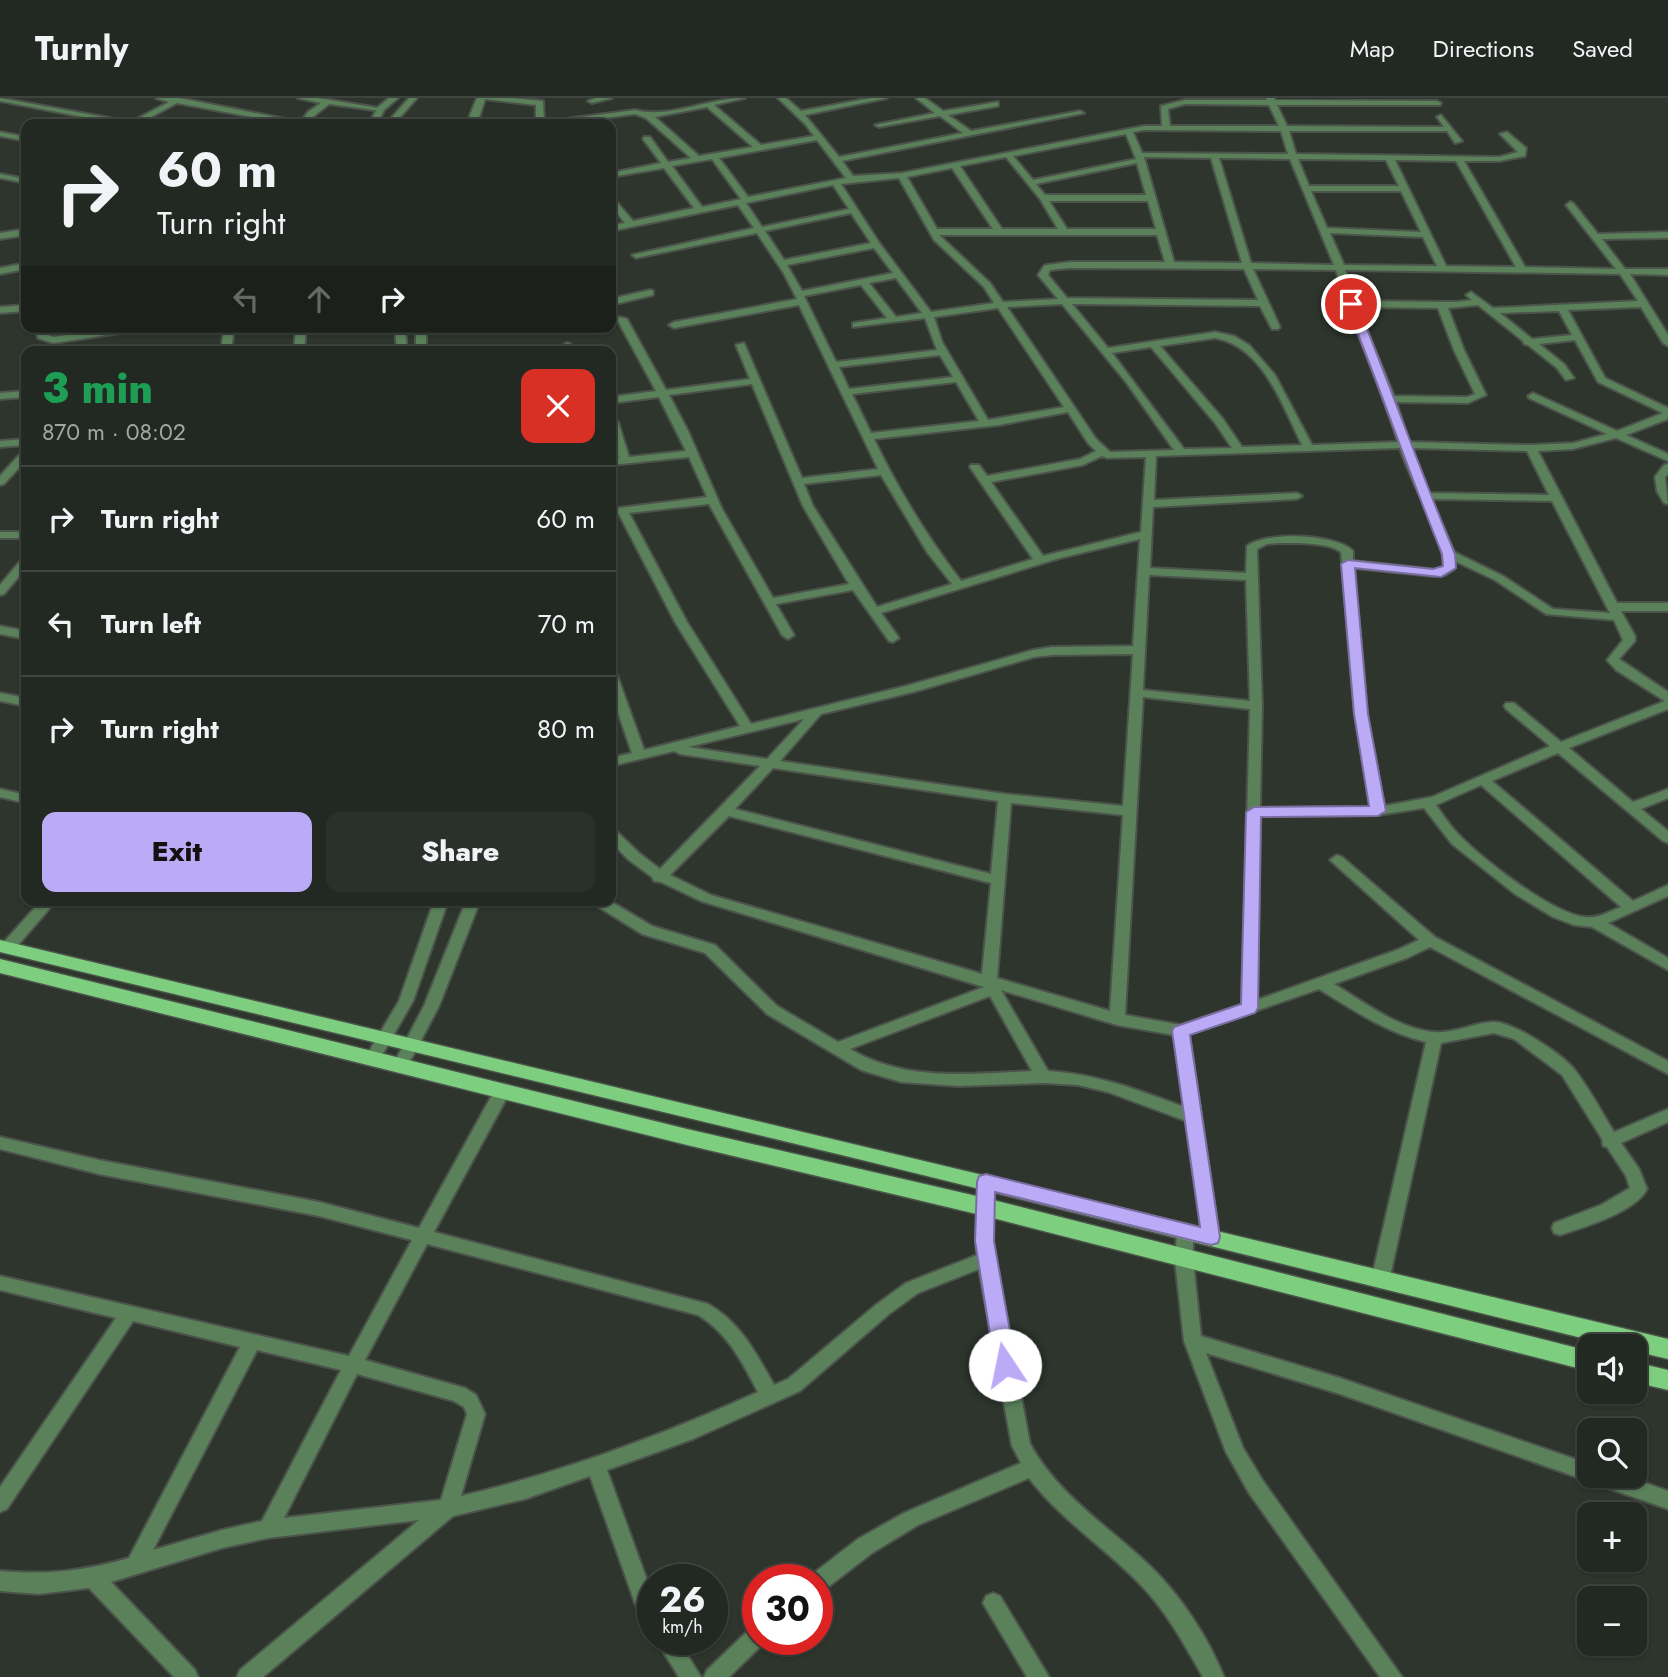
<!DOCTYPE html>
<html lang="en">
<head>
<meta charset="utf-8">
<style>
	:root { --surface:#222822; --page:#2a302a; --text:#f1f3f6; --muted:#a2a6a5; --line:#3f4440; --accent:#bbaaf6 }
	body { margin:0; font-family:Jost,sans-serif; background:var(--page); color:var(--text); height:100vh; display:flex; flex-direction:column; font-size:26px; white-space:nowrap }
	* { box-sizing:border-box; margin:0 }
	p { font-size:23px; color:var(--muted) }
	.icon { flex:none; width:38px; height:38px; fill:none; stroke:currentColor; stroke-width:2; stroke-linecap:round; stroke-linejoin:round }
	.map { position:relative; flex:1; overflow:hidden }
	.panel { position:absolute; left:21px; top:248px; width:595px; height:560px; display:flex; flex-direction:column; background:var(--surface); border-radius:14px; box-shadow:0 2px 5px #0004,0 0 0 2px var(--line) }
	.panel>* { flex:none }
	.top-card { position:absolute; left:21px; top:21px; width:595px; height:214px; border-radius:14px; box-shadow:0 2px 5px #0004,0 0 0 2px var(--line); background:#222822; color:var(--text); overflow:hidden }
	.controls { position:absolute; left:1577px; top:1236px; display:grid; gap:14px }
	.controls a { display:grid; place-items:center; width:70px; height:70px; border-radius:14px; background:var(--surface); box-shadow:0 2px 5px #0004,0 0 0 2px var(--line); font-size:35px }
	.speed { position:absolute; left:637px; top:1466px; display:flex; gap:14px; font-size:35px; font-weight:700; text-align:center }
	.speed>* { display:grid; place-content:center; width:91px; height:91px; border-radius:50%; background:var(--surface); box-shadow:0 2px 5px #0004,0 0 0 2px var(--line); line-height:1 }
	.speed small { font-size:18px; font-weight:400 }
	.speed .limit { border:10px solid #d22; background:#fff; color:#111 }
	.pin { position:absolute; display:grid; place-items:center; width:60px; height:60px; color:#fff; margin:-30px; border:4px solid #fff; border-radius:50%; box-shadow:0 2px 7px #0007 }
	.me { position:absolute; width:77px; margin:-38px; rotate:349deg; stroke-linejoin:round; filter:drop-shadow(0 0 5px #0008) }
	.turn { display:flex; align-items:center; gap:24px; height:147px; padding:0 21px; font-size:32px }
	.turn .icon { width:91px; height:91px; stroke-width:2.5 }
	.turn b { display:block; font-size:49px; line-height:60px }
	.lanes { display:flex; align-items:center; height:66px; padding:0 21px; background:#0003; justify-content:center; gap:35px; direction:ltr }
	.lanes .off { opacity:.35 }
	.round { display:grid; place-items:center; flex:none; width:74px; height:74px; border-radius:14px; background:var(--page) }
	.overview { display:flex; align-items:center; justify-content:space-between; height:119px; padding:0 21px }
	h1 { font-size:42px; font-weight:800; line-height:52px; color:#1e9e55 }
	.cta { display:flex; gap:14px; margin-top:auto; padding:14px 21px }
	.cta a { flex:1; height:80px; border-radius:14px; background:var(--accent); color:#111; font-size:28px; font-weight:800; line-height:80px; text-align:center }
	.cta a+a { background:var(--page); color:var(--text) }
	ul { padding:0; list-style:none }
	li { display:flex; align-items:center; gap:21px; height:105px; padding:0 21px; border-top:2px solid var(--line) }
	li div { flex:1 }
	li b { display:block; font-size:26px }
	li em { font-style:normal }
	header { display:flex; align-items:center; gap:42px; box-sizing:border-box; height:98px; padding:0 35px; background:var(--surface); border-bottom:2px solid var(--line) }
	header strong { font-size:33px }
	nav { display:flex; gap:38px; margin-inline-start:auto; font-size:24px }
	.map>svg:first-child { display:block }
	.lines { fill:none; stroke-linecap:round; stroke-linejoin:round }
	.minor-casing { stroke:#4b534b; stroke-width:4 }
	.tertiary-casing { stroke:#4b534b; stroke-width:4 }
	.primary-casing { stroke:#4b534b; stroke-width:3 }
	.minor { fill:#5a815a; fill-rule:evenodd }
	.tertiary { fill:#5a815a; fill-rule:evenodd }
	.primary { fill:#7dce7e; fill-rule:evenodd }
	.route { fill:#bbaaf6; stroke:#7a6ea0; stroke-width:2 }
</style>
</head>
<body>
<header>
<strong>Turnly</strong>
<nav><a>Map</a><a>Directions</a><a>Saved</a></nav>
</header>
<div class="map">
<svg width="1668" height="1579" viewBox="0 0 1668 1579">
	<rect width="100%" height="100%" fill="#2d352d"/>
	<g class="lines">
		<defs>
			<path id="minor" d="M0,0L131,24L169,4L156,0H179L301,24L308,14L321,5L298,0H318L385,11L381,13L329,6L314,18L307,26H289L177,5L138,26H120L0,3Z
				M477,0H512L543,3L544,24L635,12C668,21 709,0 745,0L714,7L761,47L814,38L805,26L778,0H786L801,13L871,0H887L805,17L839,59L963,35L940,18L879,29L875,27L935,15L916,0H925L943,13L998,4V8L948,17L971,33L1080,13L1084,15L842,63L853,78L902,75L1144,28H1162L1161,8L1185,2H1267L1266,0H1274L1275,2L1437,3L1441,5L1440,7H1277L1287,28L1444,29L1437,19L1441,17L1462,43L1455,45L1447,33H1289L1296,56L1499,59L1518,54L1500,36L1507,34L1526,50L1525,58L1499,63H1464L1525,169L1616,171L1566,107L1570,104L1573,105L1598,136L1668,134V140L1602,141L1625,171H1668V177L1630,176L1668,237V248L1663,245L1641,209L1568,212L1605,280L1668,310V321L1626,337L1668,356V363L1616,340L1573,351L1538,353L1617,505H1668V513H1621L1635,538V543L1619,561L1668,594V611L1569,650L1633,704L1668,691V700L1641,711L1668,733V745L1663,743L1558,655L1492,683L1633,803L1668,787V798L1608,825L1668,860V872L1592,829L1574,827L1553,819L1515,796L1452,746L1424,710L1378,717L1260,718L1257,902L1397,852L1419,842L1330,762L1337,757L1342,759L1435,839L1668,963V976L1430,849L1407,860L1334,886C1364,904 1398,931 1434,934C1454,936 1472,925 1492,924C1511,922 1562,956 1574,971C1589,990 1601,1013 1614,1034L1668,1011V1024L1621,1045L1639,1071L1647,1091C1636,1114 1584,1129 1560,1137L1554,1135L1552,1130L1554,1125L1601,1107L1630,1090L1626,1078L1607,1049L1603,1048L1602,1041L1562,977L1514,941L1494,935L1441,945L1389,1183L1386,1188L1380,1190L1374,1188L1371,1183L1426,944C1387,935 1353,912 1319,891L1189,936L1219,1139L1217,1144L1211,1146L1205,1144L1203,1139L1186,1023L1108,994L1078,987L1043,985L958,988L901,984L861,972L767,916L705,855L642,836L594,806L592,803H610L652,828L715,847L777,908L838,944L984,889L701,803L661,784L654,783L652,779L629,762L611,744V731L616,733L639,755L660,771L760,668L680,656L674,653L611,668V660L632,655L611,594V573L617,577L644,652L740,628L675,524L619,416L611,417V411L707,399L689,359L611,367V361L619,360L611,333V321H613L618,324L629,359L686,353L659,299L611,305V299L656,293L617,221L619,219L627,221L666,292L750,281L736,247L744,245L802,380L878,371L799,207L674,230L669,227L674,224L797,201L783,174L757,135L636,160L632,157L754,130L738,107L611,133V127L625,125L611,108V101H614L633,123L694,110L664,70L611,79V75L661,65L643,41L644,39H650L668,64L691,60L646,20L635,16L560,26H536V7L485,1L477,26H469L470,17ZM1185,6L1269,7L1279,28H1170L1168,11ZM707,9L753,49L699,58L655,19ZM1144,32L1281,33L1288,56L1142,55L1133,34ZM1126,36L1136,61L1033,82L1013,58ZM817,42L846,80L748,99L719,60ZM1006,59L1040,101L1058,131H1002L960,68ZM1144,59L1211,60L1242,165L1174,164ZM1219,60L1290,61L1334,167L1251,165ZM712,61L741,101L702,109L672,68ZM1298,61L1386,62L1399,88H1309ZM1395,62L1456,63L1516,169L1446,168ZM1137,65L1146,97H1045L1036,86ZM952,70L993,131H937L907,79ZM899,80L934,142L984,189L994,205L931,214L880,146L841,86ZM833,87L849,111L762,129L746,105ZM1311,93H1401L1421,134L1327,130ZM1049,103H1148L1156,131H1067ZM851,115L871,145L784,162L765,133ZM1330,135L1423,139L1437,168L1344,167ZM939,137H1157L1165,164H1070L1047,167L1044,168L1038,177L1058,201L1003,204L990,185ZM874,150L893,175L802,193L787,167ZM1070,170L1244,171L1258,202L1067,200L1048,177L1050,172ZM1253,171L1336,172C1354,231 1380,286 1398,344L1312,347L1275,277L1249,247L1234,238L1215,234L1108,250L1072,206L1260,208L1272,231H1278L1280,229ZM1345,172L1620,176L1638,203L1493,210L1471,194L1466,197L1472,202L1456,204L1355,203ZM896,180L922,215L896,219L869,185ZM861,187L887,220L853,225V229L925,220L937,252L836,264L804,198ZM1062,206L1126,284L1174,352L1110,354L1096,341L1007,209ZM1478,207L1523,243L1524,246L1528,247L1557,270L1566,282L1574,280L1564,266L1539,246L1575,242L1598,284L1663,315L1617,333L1533,295L1528,298L1529,300L1607,336L1573,345L1531,347L1409,344L1396,304L1468,305L1486,297L1464,252L1448,210ZM1357,209L1438,210L1454,252L1475,296L1467,299L1394,298ZM998,210L1064,309L988,322L942,244L934,219ZM1559,213L1572,237L1532,241L1500,215ZM1215,240C1263,248 1283,309 1302,347L1242,349L1223,321L1160,248ZM1151,249L1215,325L1232,350L1184,351L1112,255ZM940,257L953,279L849,291L839,269ZM956,284L979,323L871,335L852,296ZM752,286L803,408L849,486L773,500L722,411L688,333L669,297ZM1068,314L1088,345L1096,353L1080,361L987,378L979,367H971L970,369L1033,461L961,483C927,439 898,391 874,341L999,327ZM1400,350C1411,386 1442,433 1444,468L1438,472L1353,463V453C1336,436 1266,433 1247,448L1246,475L1150,470L1153,409L1297,401L1302,398L1297,395L1154,402L1156,358ZM1411,350L1527,353L1549,397L1429,395ZM1102,358L1107,360L1146,359L1141,434L1043,458L991,384L1083,367ZM881,377L927,454L952,486L877,509L813,408L804,386ZM1431,401L1552,403L1610,515L1553,511L1503,478L1454,454ZM709,406L782,537L788,541L794,537L776,506L853,492L889,543L893,544L899,540L881,515L1060,460L1140,441L1133,548L1052,549L1033,552L906,588L751,626L687,524L629,415ZM1279,445C1297,445 1327,444 1341,454L1355,616L1371,709L1260,710L1262,608L1257,451L1267,446ZM1455,463L1495,482L1546,516L1614,522L1623,542L1607,562L1616,572L1665,603L1561,644L1514,605H1506L1504,608L1506,611L1550,648L1432,699L1384,708L1367,616L1354,470L1433,478L1445,477L1454,471ZM1149,477L1246,482L1250,603L1143,592ZM1133,556L1123,708L1005,696L780,663L821,616L913,594L1034,559L1052,557ZM1143,599L1250,611L1242,907L1181,927L1125,917ZM804,621L767,661L688,649ZM773,670L998,703L991,776L735,711ZM1481,687L1621,809C1610,813 1598,821 1585,819C1553,816 1482,761 1459,737C1450,728 1443,717 1436,707ZM1011,705L1123,717L1110,913L997,880ZM729,718L991,785L982,876L711,797L670,777ZM1001,892L1117,927L1174,937L1184,1009C1138,992 1097,976 1048,973ZM990,898L1032,973C971,976 905,984 850,951Z
				M596,0H612L592,5L588,3Z
				M0,34L26,39V43L0,38Z
				M0,76L26,81V85L0,80Z
				M26,131V137L0,141V135Z
				M26,165V171L0,176V170Z
				M650,192L653,193V197L611,207V201Z
				M26,207V213L0,215V209Z
				M34,229H44L45,236L54,239L119,229H145L140,232L53,245L38,240Z
				M224,229H234L231,254H221Z
				M296,229H306L304,254H294Z
				M485,229H502L482,234L480,232Z
				M567,245L570,246L575,254H565L562,248Z
				M26,293V299L0,301V295Z
				M26,341V347L0,349V343Z
				M26,353V362L4,386L0,387V378L22,354Z
				M1668,366V376L1665,379L1668,406L1664,405L1657,393L1655,379L1664,367Z
				M0,434H26V440H0Z
				M26,460V470L4,496L0,497V487L22,461Z
				M0,528L26,533V541L0,536Z
				M0,595L26,600V608L0,603Z
				M0,691L26,697V705L0,699Z
				M41,803H56L12,854H2L0,850L2,846Z
				M503,986L509,988L511,992L434,1134L708,1206C741,1225 756,1255 774,1287L788,1281L877,1206L906,1185L977,1157L976,1143L978,1084L980,1079L986,1077L992,1079L994,1084L992,1143L1030,1346C1059,1398 1108,1428 1150,1468C1181,1498 1208,1539 1224,1579H1203C1184,1546 1166,1512 1139,1485C1103,1448 1060,1421 1029,1380L918,1427L872,1455L824,1492L817,1494V1482H808L810,1478L858,1441L904,1415L1021,1365L1012,1348L979,1171L918,1195L889,1216L800,1293L693,1341L607,1372L653,1499V1529L646,1526L635,1505L590,1378L525,1401L453,1418L263,1579H237L240,1572L419,1422L268,1440L222,1450L111,1484L195,1572L198,1579H174L89,1490L38,1496L0,1493V1473C47,1477 84,1473 129,1460L240,1249L133,1223L7,1411L0,1414V1389L116,1220L0,1192V1178L349,1258L412,1142L319,1118L99,1076L0,1051V1039L99,1062L319,1104L419,1130L497,988ZM427,1146L698,1217C728,1235 742,1264 758,1294C662,1337 564,1374 461,1398L485,1316L476,1297L465,1290L365,1262ZM257,1252L341,1272L262,1423L222,1432L153,1452ZM357,1276L454,1303L464,1309L467,1316L441,1402L284,1420Z
				M1185,1128L1191,1130L1193,1135V1162L1201,1238L1340,1280L1589,1366V1377H1623L1668,1393V1411L1340,1296L1206,1255L1243,1350L1263,1383L1402,1579H1380L1249,1395L1226,1354L1184,1243L1175,1162L1177,1135L1179,1130Z
				M993,1495L1000,1498L1049,1579H1027L983,1505L986,1498Z
				M758,1527V1542H766L765,1544L729,1579H704L707,1572L751,1530Z
				M656,1542H678L701,1579H679Z"/>
			<path id="tertiary" d="M389,0H398L384,12L377,26H369L378,9Z
				M409,0H417L394,26H386Z
				M395,229H405L407,254H397Z
				M416,229H426V254H416Z
				M434,803H448L413,903L378,964H368L365,960L399,903Z
				M466,803H480L439,908L406,971H396L393,967L424,908Z"/>
			<path id="primary" d="M0,842L1668,1241V1261L1634,1253V1248H1614L1582,1240L858,1061L0,854Z
				M0,861L687,1031L985,1100L1589,1253V1273L985,1118L687,1047L0,875Z
				M1634,1264L1668,1272V1292L1634,1284Z"/>
		</defs>
		<!-- minor casing -->
		<use href="#minor" class="minor-casing"/>
		<!-- tertiary casing -->
		<use href="#tertiary" class="tertiary-casing"/>
		<!-- primary casing -->
		<use href="#primary" class="primary-casing"/>
		<!-- minor -->
		<use href="#minor" class="minor"/>
		<!-- tertiary -->
		<use href="#tertiary" class="tertiary"/>
		<!-- primary -->
		<use href="#primary" class="primary"/>
	</g>
	<!-- route -->
	<path class="route" d="M1351,203L1357,206C1391,289 1420,373 1455,456L1456,470L1441,479L1355,470L1368,616L1386,713L1378,718L1261,719L1258,910L1255,915L1190,937L1220,1139L1218,1145L1211,1147L995,1094L994,1143L1016,1267L1013,1273L1005,1276L998,1273L995,1267L975,1143L977,1084L979,1078L986,1076L1200,1129L1172,933L1174,929L1241,906L1246,714L1254,709L1369,708L1354,616L1341,466L1348,462L1433,471L1443,468L1442,456C1408,373 1380,289 1346,206Z"/>
</svg>
<div class="controls">
<a><svg class="icon" aria-label="sound" viewBox="0 0 24 24"><path d="M4 9h4l5-4v14l-5-4H4zM17 9q2 3 0 6"/></svg></a>
<a><svg class="icon" aria-label="search" viewBox="0 0 24 24"><circle cx="10" cy="10" r="6"/><path d="M15 15l6 6"/></svg></a>
<a>+</a>
<a>−</a>
</div>
<div class="speed"><div>26<small>km/h</small></div><div class="limit">30</div></div>
<div class="pin" style="left:1351px;top:206px;background:#d93025"><svg class="icon" aria-label="arrive" viewBox="0 0 24 24"><path d="M6 21V4h12l-3 4 3 4H6"/></svg></div>
<svg class="me" style="left:1005px;top:1267px" viewBox="-20 -20 40 40"><circle r="19" fill="#fff"/><path d="M0-13L10 11 0 6-10 11z" fill="#bbaaf6"/></svg>
<div class="top-card">
<div class="turn"><svg class="icon" aria-label="right" viewBox="0 0 24 24"><path d="M7 20v-9h11M14 6l5 5-5 5"/></svg><div><b>60 m</b>Turn right</div></div>
<div class="lanes"><svg class="icon off" aria-label="left" viewBox="0 0 24 24"><path d="M17 20v-9H6M10 6l-5 5 5 5"/></svg><svg class="icon off" aria-label="ahead" viewBox="0 0 24 24"><path d="M12 20V5M6 11l6-6 6 6"/></svg><svg class="icon" aria-label="right" viewBox="0 0 24 24"><path d="M7 20v-9h11M14 6l5 5-5 5"/></svg></div>
</div>
<section class="panel">
<div class="overview"><div><h1>3 min</h1><p>870 m · 08:02</p></div><a class="round" style="background:#d93025;color:#fff"><svg class="icon" aria-label="close" viewBox="0 0 24 24"><path d="M6 6l12 12M18 6L6 18"/></svg></a></div>
<ul>
<li><svg class="icon" aria-label="right" viewBox="0 0 24 24"><path d="M7 20v-9h11M14 6l5 5-5 5"/></svg><div><b>Turn right</b></div><em>60 m</em></li>
<li><svg class="icon" aria-label="left" viewBox="0 0 24 24"><path d="M17 20v-9H6M10 6l-5 5 5 5"/></svg><div><b>Turn left</b></div><em>70 m</em></li>
<li><svg class="icon" aria-label="right" viewBox="0 0 24 24"><path d="M7 20v-9h11M14 6l5 5-5 5"/></svg><div><b>Turn right</b></div><em>80 m</em></li>
</ul>
<div class="cta"><a>Exit</a><a>Share</a></div>
</section>
</div>
</body>
</html>
